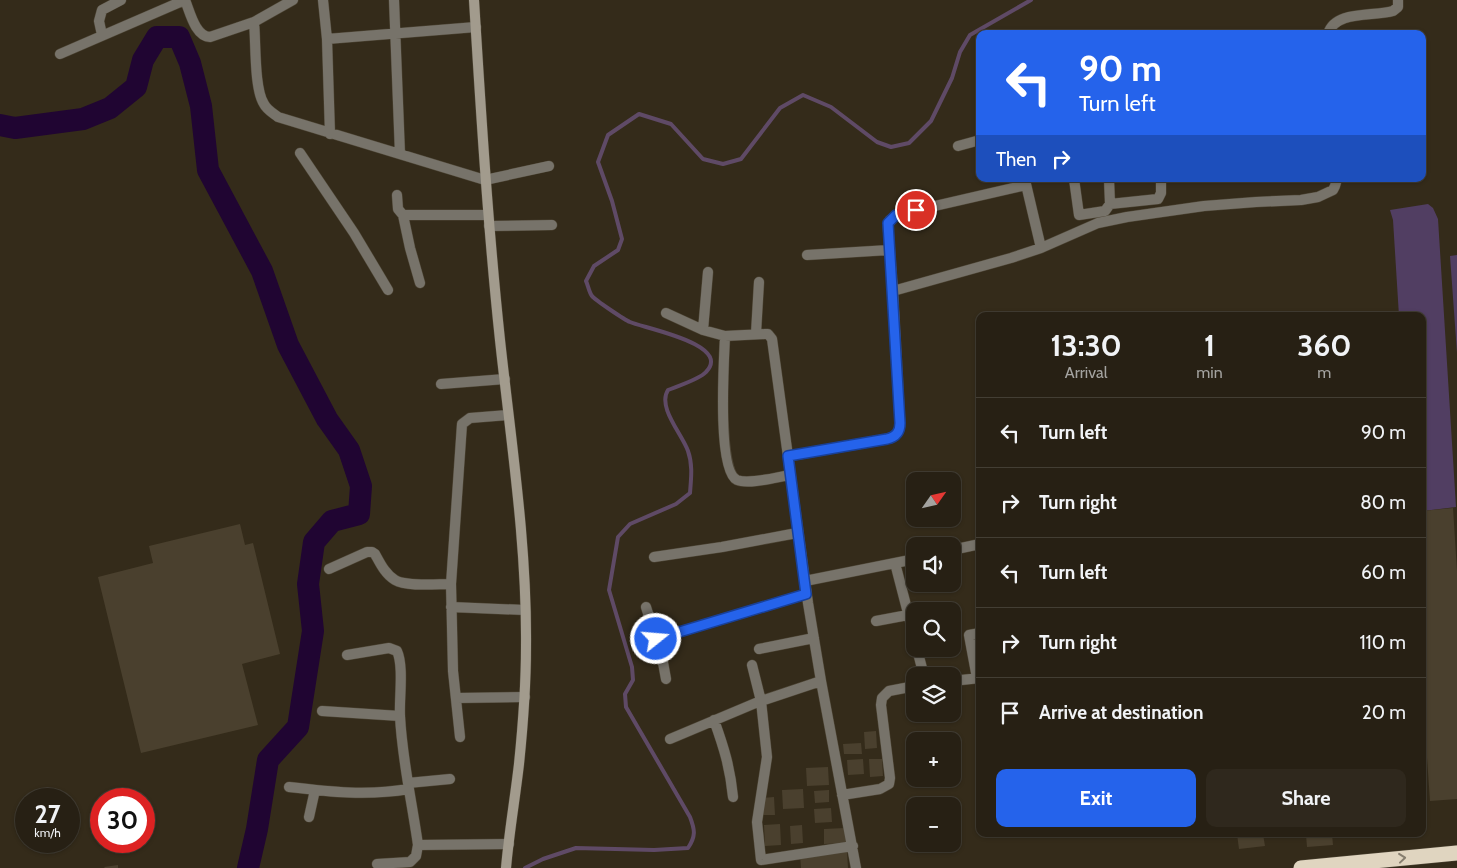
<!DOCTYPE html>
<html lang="en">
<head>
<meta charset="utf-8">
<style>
	:root { --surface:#272014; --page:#2f281d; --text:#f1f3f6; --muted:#a4a3a0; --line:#433e34; --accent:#2563eb }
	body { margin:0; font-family:Cabin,sans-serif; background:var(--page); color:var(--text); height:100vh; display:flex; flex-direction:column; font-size:19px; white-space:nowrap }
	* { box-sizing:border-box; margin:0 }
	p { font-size:16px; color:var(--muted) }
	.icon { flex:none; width:28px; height:28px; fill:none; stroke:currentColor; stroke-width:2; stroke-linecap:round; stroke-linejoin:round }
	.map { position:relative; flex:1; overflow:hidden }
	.drawer { position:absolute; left:976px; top:312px; width:450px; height:525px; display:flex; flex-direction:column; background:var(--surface); border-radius:10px; box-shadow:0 1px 4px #0004,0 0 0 1px var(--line) }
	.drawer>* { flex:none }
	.guide { position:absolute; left:976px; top:30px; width:450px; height:152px; border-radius:10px; box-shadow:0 1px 4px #0004,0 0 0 1px var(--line); background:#2563eb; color:#fff; overflow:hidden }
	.needle { width:32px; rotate:56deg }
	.controls { position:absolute; left:906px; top:472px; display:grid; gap:10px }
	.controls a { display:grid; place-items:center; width:55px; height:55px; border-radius:10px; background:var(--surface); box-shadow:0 1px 4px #0004,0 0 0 1px var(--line); font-size:25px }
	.speed { position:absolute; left:15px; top:788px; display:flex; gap:10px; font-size:25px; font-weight:700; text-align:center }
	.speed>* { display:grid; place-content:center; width:65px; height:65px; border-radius:50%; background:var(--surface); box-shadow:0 1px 4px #0004,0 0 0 1px var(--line); line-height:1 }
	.speed small { font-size:12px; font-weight:400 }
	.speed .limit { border:8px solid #d22; background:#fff; color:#111 }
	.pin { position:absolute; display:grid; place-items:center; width:42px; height:42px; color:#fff; margin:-21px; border:2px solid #fff; border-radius:50%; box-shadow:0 1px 5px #0007 }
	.me { position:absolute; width:55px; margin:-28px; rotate:73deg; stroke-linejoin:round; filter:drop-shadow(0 0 4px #0008) }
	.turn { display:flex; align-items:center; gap:18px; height:105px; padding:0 20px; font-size:22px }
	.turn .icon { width:65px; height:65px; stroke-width:2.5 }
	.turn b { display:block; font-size:35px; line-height:42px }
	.then { display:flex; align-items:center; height:48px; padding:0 20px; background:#0003; gap:10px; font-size:19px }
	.eta { display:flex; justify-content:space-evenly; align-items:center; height:85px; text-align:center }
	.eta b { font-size:30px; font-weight:700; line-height:35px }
	.button { display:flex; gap:10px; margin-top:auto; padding:10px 20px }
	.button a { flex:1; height:58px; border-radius:10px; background:var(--accent); color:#fff; font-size:20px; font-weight:700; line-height:58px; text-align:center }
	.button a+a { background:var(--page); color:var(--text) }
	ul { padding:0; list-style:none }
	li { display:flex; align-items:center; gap:15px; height:70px; padding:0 20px; border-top:1px solid var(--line) }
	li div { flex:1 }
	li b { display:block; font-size:19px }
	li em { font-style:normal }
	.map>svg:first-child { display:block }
	.green { fill:#513e62 }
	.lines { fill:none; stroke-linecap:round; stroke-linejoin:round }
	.stream { stroke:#5f4a66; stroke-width:4 }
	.river { stroke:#200532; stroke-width:22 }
	.building { fill:#4a402e }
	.street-casing { stroke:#4e4636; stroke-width:11 }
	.secondary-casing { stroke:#4e4636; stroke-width:11 }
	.highway-casing { stroke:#4e4636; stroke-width:16 }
	.street { stroke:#77736a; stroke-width:10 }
	.secondary { stroke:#a29b8d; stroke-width:10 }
	.highway { stroke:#e0d5c0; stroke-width:15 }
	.oneway { stroke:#867e6f }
	.route-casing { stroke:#184099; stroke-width:12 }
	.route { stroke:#2563eb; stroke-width:9 }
</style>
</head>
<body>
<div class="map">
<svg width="1457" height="868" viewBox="0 0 1457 868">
	<rect width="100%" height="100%" fill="#342b1a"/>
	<!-- green -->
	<path class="green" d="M1428,204L1433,208L1438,219L1456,507L1423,511L1422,316H1399L1393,220L1390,210Z
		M1457,255V353L1450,256Z"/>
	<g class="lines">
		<!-- stream -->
		<path class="stream" d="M525,868L543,859L576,848L654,850L688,848C696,836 695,830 690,817L626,707L625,694L633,680L632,667L609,590L618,537L630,524L676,504L690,493C691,479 693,465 688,451C682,434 657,407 668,390C678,386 700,379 706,372C733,344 643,328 630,322C625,320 595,300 592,296C589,292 588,285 586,281L594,266L618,250L622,239L612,201L598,162L608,135L639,114L671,124L703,159L723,164L741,159L780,108L803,95L831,107L877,142L891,147L909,143L931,121L952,78L960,52L970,35L1031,0"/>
		<!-- river -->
		<path class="river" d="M0,125L15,128L83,119L110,108L136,87L143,60L157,37H179L190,63L201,106L208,170L262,271L288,345L327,419L349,450L361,486L359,514L332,521L314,542L308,584L313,631L298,727L268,760L257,829L248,868"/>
	</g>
	<!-- building -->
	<path class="building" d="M1453,508L1457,571V799L1430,801L1422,686V511Z
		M240,524L245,545L253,543L280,654L242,664L258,725L141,753L98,577L153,563L149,546Z
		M876,731L877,748L865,749L864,732Z
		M861,743L862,754H844L843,744Z
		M863,759L864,774L848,775L847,760Z
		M869,759H882L883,776L870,777Z
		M828,767L829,785L807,786L806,768Z
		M803,789L804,808L783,809L782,790Z
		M829,790V802L815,803L814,791Z
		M774,797L775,815H763L762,798Z
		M831,808L832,822L815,823L814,809Z
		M780,824L781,845L765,846L764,825Z
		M802,825L803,843L791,844L790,826Z
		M845,828L846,843L824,844V829Z
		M1237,834H1263L1265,846L1239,849Z
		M1316,834H1332L1333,845L1307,847L1306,835Z
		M847,852L848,868H801L800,854Z
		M118,865V868H105L104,867Z"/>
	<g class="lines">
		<defs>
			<path id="street" d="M185,0C190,12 195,36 210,37L254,22L293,0
				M323,0L327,39L330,134
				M394,0L400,154
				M254,22C256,42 254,89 264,104C267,110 273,113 278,117L485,180L549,166
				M1328,34C1335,10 1373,17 1393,11L1398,7V0
				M102,35L99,21L102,10L121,0
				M327,39L476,27
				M60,54L185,0
				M958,146L980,140
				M300,153L354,233L388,290
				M1074,179L1079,215L1105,211L1110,204
				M1109,179L1110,204L1158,199L1161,193V179
				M1025,180L1041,248
				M397,195L398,209L403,215H488
				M403,215L410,248L420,283
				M489,226L552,225
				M807,255L889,250
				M893,291L1011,258L1041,248L1098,223L1127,217L1204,206L1256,202L1301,200L1318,197L1333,190L1335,186L1337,179
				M666,313L703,330L725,336L765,334H768L772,339L808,603L821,681L856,868
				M703,330L708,272
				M756,333L759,282
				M725,336C724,359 717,471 737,480C749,485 777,477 790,475
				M441,384L505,379
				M789,456L887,439C896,437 900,432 900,423L893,291L888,227L890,220L900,214L1026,185
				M952,550L980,544
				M654,557L722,547L797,533
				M895,563L915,640
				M329,569L367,552H372L375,554C380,563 385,574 395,580C407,587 436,584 451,584
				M805,581L915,559
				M451,607L525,610
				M646,607L662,657L666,679
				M876,621L908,615
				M656,639L806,594
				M759,649L814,638
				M917,649L924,676
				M347,655L389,648L397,651C404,666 399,699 400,716C402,759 412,802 418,845L416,856L410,862L377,864
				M752,665L761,701L767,757L757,822L761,860L853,846
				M977,678L969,635L980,633
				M952,681L980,678
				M456,698L525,697
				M322,711L400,716
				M714,720C724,748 730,767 733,797
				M460,737L453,671L451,584L462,424L470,418L508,415
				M670,739L758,702L821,681
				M408,783L450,779
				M289,787C331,792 367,796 409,789
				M842,795L880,789L889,784L890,778L881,705L882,698L889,691L915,686
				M309,817L315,790
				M418,845L509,844"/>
			<path id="secondary" d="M474,0C481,114 488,227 500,340C511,442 527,544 526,646C526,685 523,725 519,764C515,799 509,833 506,868"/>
			<path id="highway" d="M1301,868L1457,853"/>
		</defs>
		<!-- street casing -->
		<use href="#street" class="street-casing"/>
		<!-- secondary casing -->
		<use href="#secondary" class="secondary-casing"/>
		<!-- highway casing -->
		<use href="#highway" class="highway-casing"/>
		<!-- street -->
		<use href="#street" class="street"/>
		<!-- secondary -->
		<use href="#secondary" class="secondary"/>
		<!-- highway -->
		<use href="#highway" class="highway"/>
	</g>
	<!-- one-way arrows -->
	<defs><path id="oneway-chevron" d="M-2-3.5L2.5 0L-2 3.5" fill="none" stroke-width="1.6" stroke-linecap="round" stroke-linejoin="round" transform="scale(1.25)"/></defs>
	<use class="oneway" href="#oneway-chevron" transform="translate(1402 858) rotate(-6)"/>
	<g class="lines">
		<defs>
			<path id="route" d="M656,639L806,594L788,456L887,439C896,437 900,432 900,423L888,223L896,215L916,210"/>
		</defs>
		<!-- route casing -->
		<use href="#route" class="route-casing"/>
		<!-- route -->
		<use href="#route" class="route"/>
	</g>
</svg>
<div class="controls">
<a><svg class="needle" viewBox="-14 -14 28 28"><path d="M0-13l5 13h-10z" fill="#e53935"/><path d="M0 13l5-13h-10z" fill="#a4a3a0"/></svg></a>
<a><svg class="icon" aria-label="sound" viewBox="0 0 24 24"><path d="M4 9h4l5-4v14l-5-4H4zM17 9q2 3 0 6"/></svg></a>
<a><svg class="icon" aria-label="search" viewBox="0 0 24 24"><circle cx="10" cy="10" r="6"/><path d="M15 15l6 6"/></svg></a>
<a><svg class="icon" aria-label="layers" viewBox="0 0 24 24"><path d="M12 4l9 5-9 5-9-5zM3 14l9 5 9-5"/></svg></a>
<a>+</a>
<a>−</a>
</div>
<div class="speed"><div>27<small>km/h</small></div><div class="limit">30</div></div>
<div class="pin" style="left:916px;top:210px;background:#d93025"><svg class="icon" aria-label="arrive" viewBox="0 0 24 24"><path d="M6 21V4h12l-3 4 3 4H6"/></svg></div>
<svg class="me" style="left:656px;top:639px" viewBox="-20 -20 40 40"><circle r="17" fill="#2563eb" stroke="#fff" stroke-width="3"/><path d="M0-11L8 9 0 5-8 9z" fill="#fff"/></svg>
<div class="guide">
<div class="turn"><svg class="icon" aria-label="left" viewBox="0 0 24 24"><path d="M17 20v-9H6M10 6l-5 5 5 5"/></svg><div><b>90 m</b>Turn left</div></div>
<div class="then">Then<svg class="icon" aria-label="right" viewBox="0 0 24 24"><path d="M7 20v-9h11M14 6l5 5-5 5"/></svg></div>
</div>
<section class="drawer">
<div class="eta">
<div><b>13:30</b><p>Arrival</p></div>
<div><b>1</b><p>min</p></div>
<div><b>360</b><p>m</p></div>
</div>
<ul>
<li><svg class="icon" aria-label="left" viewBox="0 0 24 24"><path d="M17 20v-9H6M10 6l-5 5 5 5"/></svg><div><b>Turn left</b></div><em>90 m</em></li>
<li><svg class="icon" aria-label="right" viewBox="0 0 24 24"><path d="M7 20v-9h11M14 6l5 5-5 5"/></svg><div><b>Turn right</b></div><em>80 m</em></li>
<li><svg class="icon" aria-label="left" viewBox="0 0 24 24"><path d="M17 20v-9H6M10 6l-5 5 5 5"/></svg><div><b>Turn left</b></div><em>60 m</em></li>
<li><svg class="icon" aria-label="right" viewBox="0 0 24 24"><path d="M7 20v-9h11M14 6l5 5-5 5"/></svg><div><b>Turn right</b></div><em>110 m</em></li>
<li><svg class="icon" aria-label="arrive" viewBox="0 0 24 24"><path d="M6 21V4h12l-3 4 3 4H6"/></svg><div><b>Arrive at destination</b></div><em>20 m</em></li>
</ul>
<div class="button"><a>Exit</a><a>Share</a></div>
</section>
</div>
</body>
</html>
